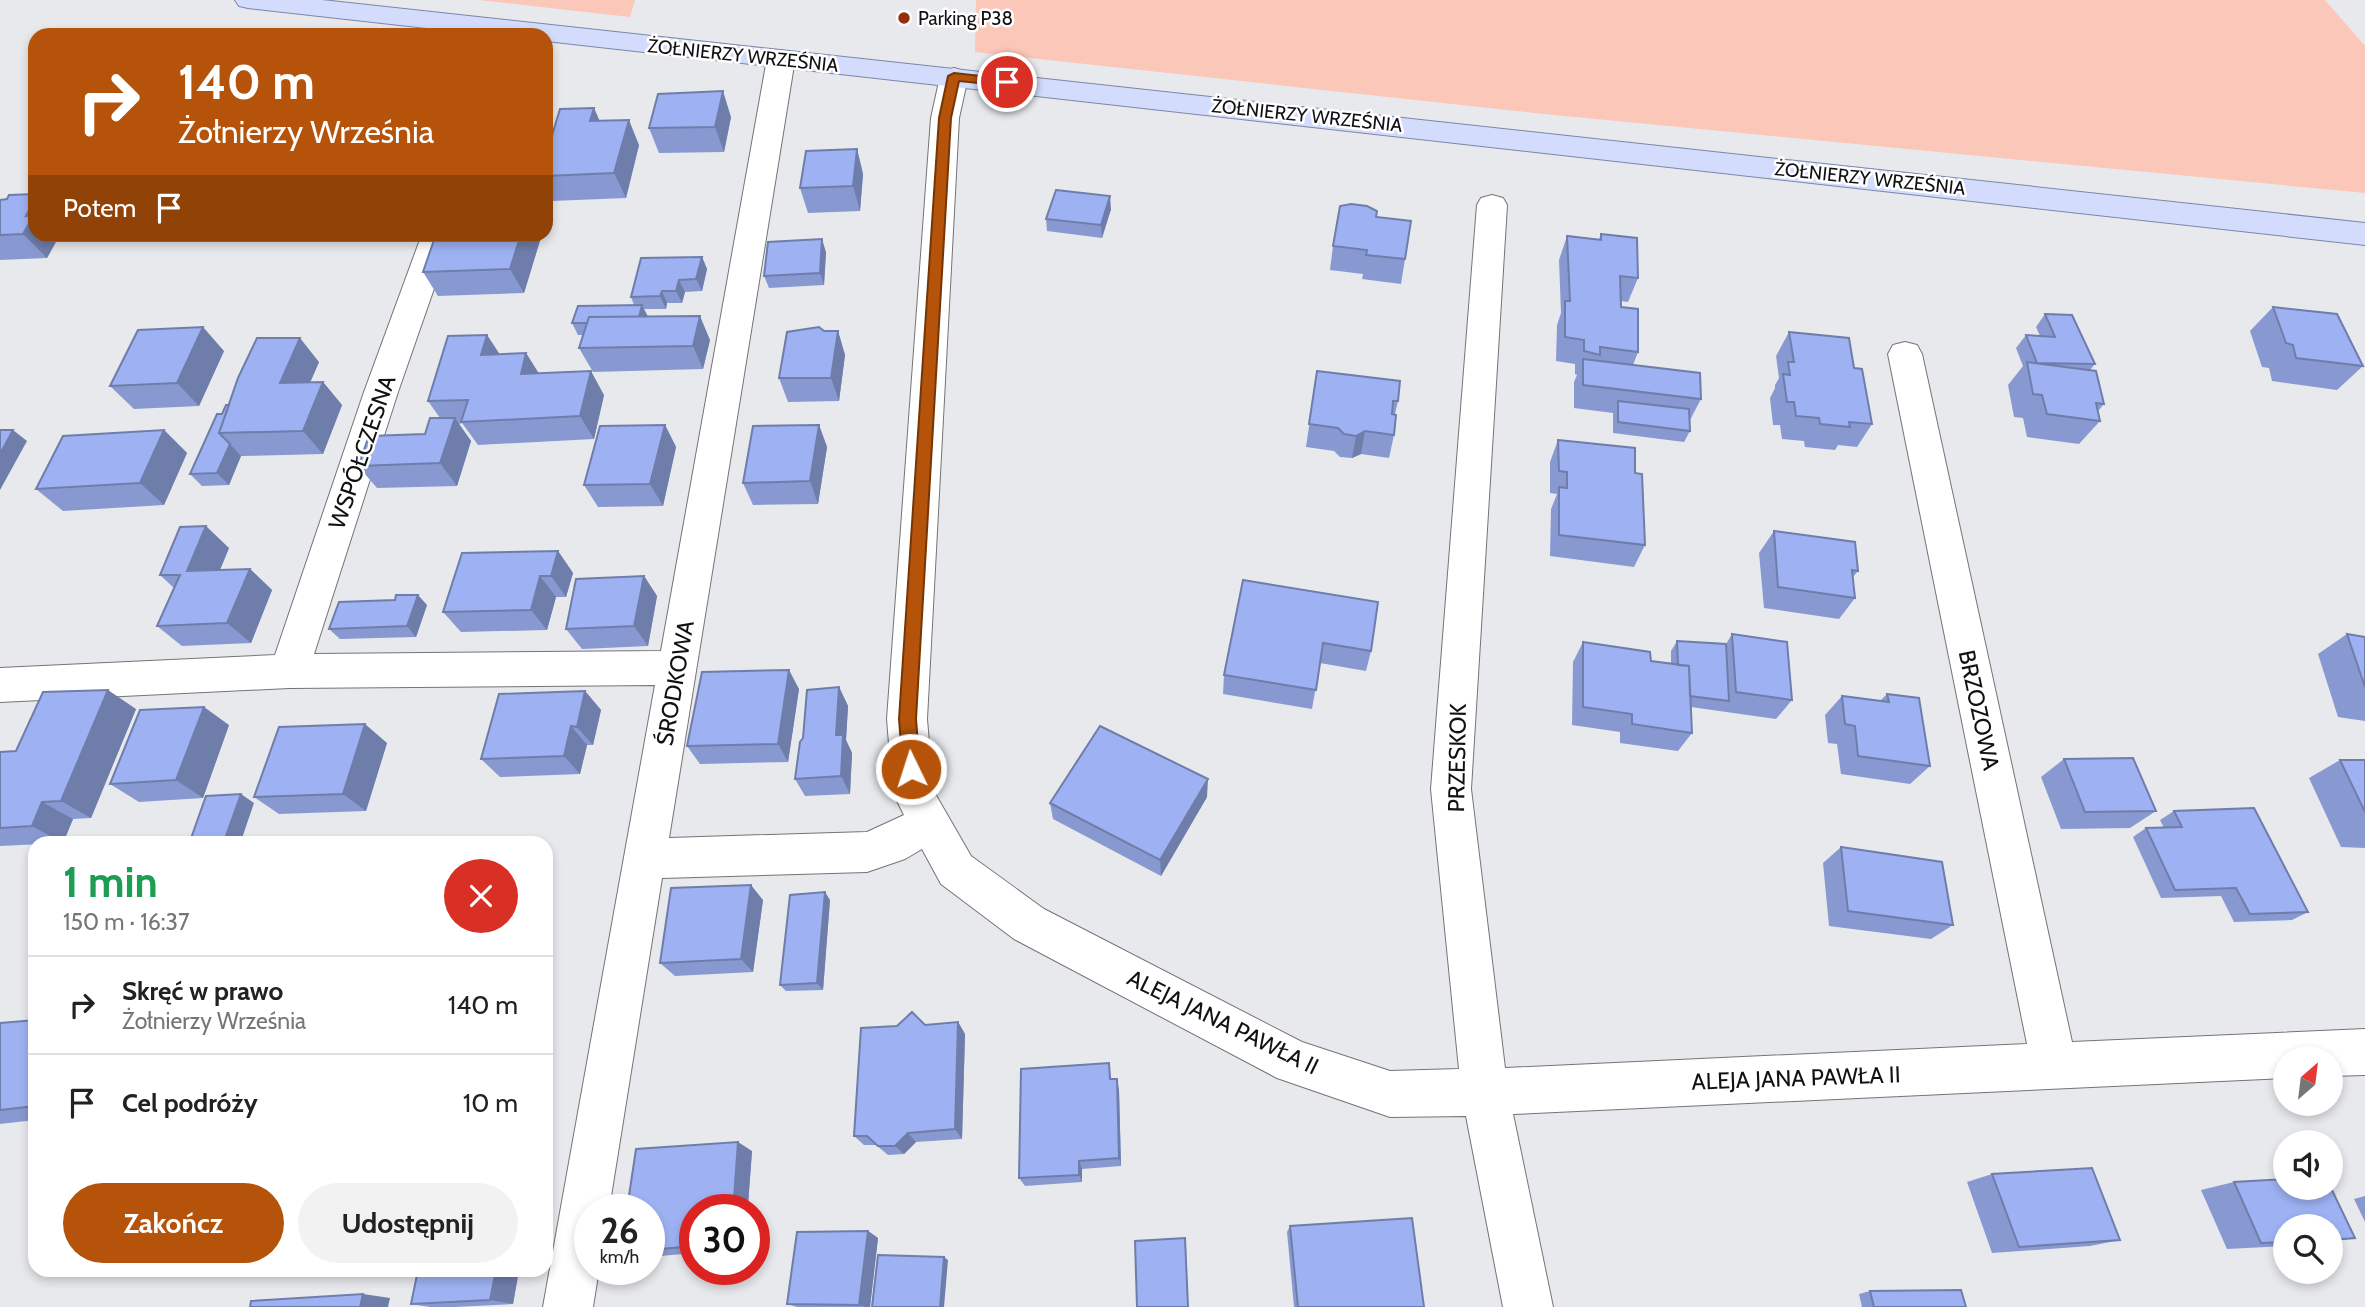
<!DOCTYPE html>
<html lang="pl">
<head>
<meta charset="utf-8">
<style>
	:root { --surface:#fff; --page:#f2f2f2; --text:#222; --muted:#767676; --line:#e0e0e0; --accent:#b45309 }
	body { margin:0; font-family:Cabin,sans-serif; background:var(--page); color:var(--text); height:100vh; display:flex; flex-direction:column; font-size:26px; white-space:nowrap }
	* { box-sizing:border-box; margin:0 }
	p { font-size:23px; color:var(--muted) }
	.icon { flex:none; width:38px; height:38px; fill:none; stroke:currentColor; stroke-width:2; stroke-linecap:round; stroke-linejoin:round }
	.map { position:relative; flex:1; overflow:hidden }
	.panel { position:absolute; left:28px; top:836px; width:525px; height:441px; display:flex; flex-direction:column; background:var(--surface); border-radius:21px; box-shadow:0 4px 10px #0003 }
	.panel>* { flex:none }
	.banner { position:absolute; left:28px; top:28px; width:525px; height:214px; border-radius:21px; box-shadow:0 4px 10px #0003; background:#b45309; color:#fff; overflow:hidden }
	.needle { width:46px; rotate:28deg }
	.fabs { position:absolute; left:2273px; top:1046px; display:grid; gap:14px }
	.fabs a { display:grid; place-items:center; width:70px; height:70px; border-radius:50%; background:var(--surface); box-shadow:0 4px 10px #0003; font-size:35px }
	.speed { position:absolute; left:574px; top:1194px; display:flex; gap:14px; font-size:35px; font-weight:700; text-align:center }
	.speed>* { display:grid; place-content:center; width:91px; height:91px; border-radius:50%; background:var(--surface); box-shadow:0 4px 10px #0003; line-height:1 }
	.speed small { font-size:18px; font-weight:400 }
	.speed .limit { border:10px solid #d22; background:#fff; color:#111 }
	.pin { position:absolute; display:grid; place-items:center; width:60px; height:60px; color:#fff; margin:-30px; border:4px solid #fff; border-radius:50%; box-shadow:0 2px 7px #0007 }
	.me { position:absolute; width:77px; margin:-38px; rotate:356deg; stroke-linejoin:round; filter:drop-shadow(0 0 5px #0008) }
	.turn { display:flex; align-items:center; gap:24px; height:147px; padding:0 35px; font-size:32px }
	.turn .icon { width:91px; height:91px; stroke-width:2.5 }
	.turn b { display:block; font-size:49px; line-height:60px }
	.then { display:flex; align-items:center; height:66px; padding:0 35px; background:#0003; gap:14px; font-size:26px }
	.round { display:grid; place-items:center; flex:none; width:74px; height:74px; border-radius:37px; background:var(--page) }
	.head { display:flex; align-items:center; justify-content:space-between; height:119px; padding:0 35px }
	h1 { font-size:42px; font-weight:700; line-height:52px; color:#1e9e55 }
	.cta { display:flex; gap:14px; margin-top:auto; padding:14px 35px }
	.cta a { flex:1; height:80px; border-radius:42px; background:var(--accent); color:#fff; font-size:28px; font-weight:700; line-height:80px; text-align:center }
	.cta a+a { background:var(--page); color:var(--text) }
	ul { padding:0; list-style:none }
	li { display:flex; align-items:center; gap:21px; height:98px; padding:0 35px; border-top:2px solid var(--line) }
	li div { flex:1 }
	li b { display:block; font-size:26px }
	li em { font-style:normal }
	.map>svg:first-child { display:block }
	.green { fill:#fac7b9 }
	.lines { fill:none; stroke-linecap:round; stroke-linejoin:round }
	.street-casing { stroke:#737477; stroke-width:2 }
	.primary-casing { stroke:#7c86a9; stroke-width:2 }
	.street { fill:#fff; fill-rule:evenodd }
	.primary { fill:#d3dcfc; fill-rule:evenodd }
	.wall { fill:#8899d1 }
	.shaded-wall { fill:#6f7daa }
	.building { fill:#9eb2f3; stroke:#6f7daa; stroke-width:2 }
	.route { fill:#b45309; stroke:#753606; stroke-width:2 }
	.poi-dot { fill:#952e0e; stroke:#fff; stroke-width:2.5 }
	.labels { text-anchor:middle; stroke-width:5; stroke-linejoin:round; paint-order:stroke }
	.far-poi-label { font-size:19px; fill:#111113; stroke:#fff; text-anchor:start }
	.far-street-label { font-size:19px; fill:#111113; stroke:#fff }
	.street-label { font-size:23px; fill:#111113; stroke:#fff }
</style>
</head>
<body>
<div class="map">
<svg width="2365" height="1307" viewBox="0 0 2365 1307">
	<rect width="100%" height="100%" fill="#e8e9ed"/>
	<!-- green -->
	<path class="green" d="M479,0H635L630,17Z
		M976,0H2325L2365,46V193L1544,114L975,52Z"/>
	<g class="lines">
		<defs>
			<path id="street" d="M781,50L791,53L795,59L669,838L867,832L904,815L893,793L887,719L931,118L940,77L944,71L954,68L964,71L968,77L959,118L927,719L933,790L971,856L1044,909L1302,1042L1390,1071L1459,1069L1431,789L1477,205L1481,198L1492,195L1503,198L1507,205L1471,789L1505,1068L2027,1044L1888,354L1893,345L1905,342L1917,345L1922,354L2072,1042L2365,1029V1075L2331,1076V1059H2286V1078L1513,1114L1553,1307H1503L1466,1116L1390,1117L1277,1078L1014,939L941,884L922,849L905,859L867,872L662,878L609,1209H590V1269H599L593,1307H543L655,685L289,688L0,702V668L275,655L364,392L422,234H453L398,392L314,654L661,651L767,59L771,53Z"/>
			<path id="primary" d="M235,0H322L2365,223V245L546,41V35H489L248,8L239,6Z"/>
		</defs>
		<!-- street casing -->
		<use href="#street" class="street-casing"/>
		<!-- primary casing -->
		<use href="#primary" class="primary-casing"/>
		<!-- street -->
		<use href="#street" class="street"/>
		<!-- primary -->
		<use href="#primary" class="primary"/>
	</g>
	<!-- wall -->
	<path class="wall" d="M594,108L599,121L639,145L626,198L552,201L546,220V155Z
		M731,117L724,152L659,153L649,128Z
		M857,149L863,174L860,211L808,213L800,188Z
		M0,200L35,234H52L57,240L47,258L0,260Z
		M1111,209L1102,238L1047,231L1046,219Z
		M1376,217L1405,259L1401,284L1362,279L1363,274L1330,270L1333,246Z
		M436,234H542L524,293L438,296L423,272Z
		M1601,234L1638,278L1628,302L1621,301V307L1638,352L1633,365L1701,399L1689,422L1690,431L1684,442L1613,433V413L1574,408V382L1577,375L1575,374V364L1556,361L1557,325L1561,313L1559,260L1567,236L1599,239Z
		M826,252L824,285L769,288L764,276Z
		M702,257L707,269L702,291L685,292L682,303H667L666,309H644L648,317L710,340L703,369L593,372L579,348L583,335H578L572,323L634,305L631,297Z
		M2273,307L2363,366L2337,390L2272,381L2269,368L2262,367L2250,331Z
		M2045,314L2095,364L2090,370L2104,404L2098,411L2100,421L2079,444L2027,437L2023,418L2014,417L2008,385L2023,366L2016,348L2026,335L2040,336L2036,327Z
		M824,331H838L845,355L839,401L788,402L779,378Z
		M1789,332L1854,368L1872,424L1857,447L1838,445L1835,450L1805,447L1804,441L1782,439L1780,425H1773L1770,398L1775,388V385L1779,378L1776,356Z
		M487,335L500,355L526,353L539,374L604,395L594,439L478,445L462,423L459,424L471,441L457,486L377,488L358,466L425,434L440,418L428,401Z
		M224,351L199,406L134,409L110,386Z
		M319,362L310,382H323L342,405L323,454L241,456L229,485L202,486L190,474L222,414L229,405Z
		M1317,371L1398,401L1395,414L1394,435L1389,458L1361,454L1352,458L1340,457L1334,451L1306,447Z
		M665,425L676,447L663,506L598,507L584,485Z
		M819,425L827,447L818,504L753,505L743,483Z
		M164,430L187,453L164,505L63,511L36,489Z
		M1558,440L1635,473L1645,545L1634,567L1550,556L1551,509L1557,494L1550,493V462Z
		M1774,531L1858,571L1853,577L1855,598L1839,619L1764,608L1759,553Z
		M229,548L220,570L250,569L272,590L251,643L182,646L157,626L174,588L160,575Z
		M558,551L573,573L566,597H556L547,630L461,632L443,612Z
		M644,576L657,596L648,646L582,649L566,629Z
		M1243,580L1371,651L1366,671L1320,663L1312,709L1223,694L1224,675Z
		M427,605L416,637L340,639L329,629Z
		M1732,634L1792,700L1776,719L1691,707L1692,733L1678,751L1620,743V732L1572,725L1573,662L1583,642L1651,661L1671,664V651L1677,641L1726,644Z
		M2347,634L2365,637V721L2338,717L2318,654Z
		M839,687L848,706L846,740L852,753L850,794L805,796L795,779L803,738Z
		M799,689L788,762L700,764L687,746Z
		M585,691L601,710L593,745H587L580,774L500,777L481,759Z
		M1887,694L1930,766L1910,784L1841,774L1837,744L1828,743L1825,715L1842,696L1880,701Z
		M136,709L91,818L73,819L63,843L0,846V752L16,751Z
		M229,725L203,798L139,802L110,784Z
		M387,743L366,811L279,814L254,797Z
		M2064,759L2156,811L2130,828L2061,829L2041,777Z
		M2340,760H2365V848L2341,847L2309,778Z
		M1207,797L1161,876L1053,819L1050,803Z
		M2174,811L2308,912L2292,920L2234,922L2221,896L2161,898L2133,837L2146,828H2164L2160,820Z
		M1841,847L1953,925L1931,939L1829,926L1823,863Z
		M763,900L753,972L675,976L660,963Z
		M830,900L823,990L786,991L780,985Z
		M35,1020V1120L0,1124V1023Z
		M958,1022L965,1034L962,1139L916,1142L904,1154L888,1155L876,1145H864L854,1136L925,1025Z
		M1109,1063L1111,1079L1119,1090L1121,1166L1082,1169V1182L1025,1186L1019,1178Z
		M752,1151L748,1205L695,1209V1253L649,1257V1209Z
		M1992,1174L2120,1240L2090,1246L1992,1253L1967,1182Z
		M2286,1179V1188H2331L2355,1238L2331,1242V1227H2286V1246L2227,1249L2201,1190L2234,1182Z
		M2365,1196V1222L2354,1199Z
		M1290,1226L1424,1307H1294L1287,1232Z
		M868,1231L878,1238L870,1307H797L787,1304Z
		M395,1270H519L513,1304L455,1307H430L411,1304L417,1275Z
		M1870,1291L1966,1307H1862L1859,1294Z"/>
	<!-- shaded-wall -->
	<path class="shaded-wall" d="M723,91L731,117L724,152L715,127Z
		M594,108L605,133L590,121Z
		M629,120L639,145L626,198L614,173Z
		M857,149L863,174L860,211L853,186Z
		M546,189L552,201L546,220Z
		M1110,196L1111,209L1102,238L1101,225Z
		M35,199V234H52L57,240L47,258L23,234L26,216Z
		M521,234H542L524,293L510,269Z
		M822,239L826,252L824,285L820,273Z
		M702,257L707,269L702,291L696,279Z
		M679,280L685,292L682,303L676,291Z
		M662,291L667,303L666,309L660,296Z
		M642,305L648,317L637,322Z
		M700,316L710,340L703,369L693,346Z
		M203,327L224,351L199,406L177,383Z
		M838,331L845,355L839,401L831,378Z
		M487,335L502,358L481,355Z
		M300,338L319,362L300,406L280,383Z
		M526,353L541,377L521,374Z
		M591,371L604,395L594,439L580,416Z
		M323,382L342,405L323,454L303,431Z
		M455,418L471,441L457,486L440,463Z
		M665,425L676,447L663,506L650,484Z
		M819,425L827,447L818,504L810,481Z
		M13,430L27,441L0,490V454Z
		M164,430L187,453L164,505L140,483Z
		M1365,431L1361,454L1352,458L1356,436Z
		M230,444L241,456L229,485L217,473Z
		M206,526L229,548L211,591L187,571Z
		M558,551L573,573L566,597L551,576Z
		M250,569L272,590L251,643L227,623Z
		M540,576L556,597L547,630L531,610Z
		M644,576L657,596L648,646L634,626Z
		M418,595L427,605L416,637L407,626Z
		M789,670L799,689L788,762L778,744Z
		M839,687L848,706L846,740L852,753L850,794L841,776L836,735Z
		M108,690L136,709L91,818L61,801Z
		M585,691L601,710L593,745L577,727Z
		M204,707L229,725L203,798L176,780Z
		M365,724L387,743L366,811L343,794Z
		M571,726L587,745L580,774L564,756Z
		M1208,779L1207,797L1161,876L1160,860Z
		M241,794L254,803L240,844H223Z
		M42,802L73,819L63,843L32,826Z
		M751,885L763,900L753,972L741,959Z
		M825,892L830,900L823,990L817,983Z
		M958,1022L965,1034L962,1139L955,1129Z
		M1117,1079L1119,1090L1121,1166L1119,1158Z
		M908,1133L916,1142L904,1154L895,1146Z
		M738,1142L752,1151L748,1205L734,1198Z
		M1079,1161L1082,1169V1182L1079,1175Z
		M704,1200L719,1207V1209H703Z
		M868,1231L878,1238L870,1307H865L859,1305Z
		M944,1257L948,1260L944,1307H940Z
		M496,1270H519L513,1304L490,1300Z
		M363,1294L390,1298L388,1307H360Z"/>
	<!-- building -->
	<path class="building" d="M723,91L715,127L649,128L658,94Z
		M594,108L590,121L629,120L614,173L546,176V155L560,109Z
		M857,149L853,186L800,188L806,151Z
		M1056,190L1110,196L1101,225L1046,219Z
		M35,194V199L26,216L34,215L23,234L0,235V200L7,199L9,195Z
		M1351,204L1367,206L1377,211L1376,217L1411,221L1405,259L1366,255L1367,250L1333,246L1340,206Z
		M436,234H521L510,269L423,272Z
		M1601,234L1637,238L1638,278L1620,276L1621,307L1638,309V352L1600,347V355L1584,351V340L1565,337V301H1570L1567,236L1601,240Z
		M822,239L820,273L764,276L768,242Z
		M702,257L696,279L679,280L676,291H662L660,296L631,297L641,258Z
		M642,305L639,317H589L587,323H572L578,306Z
		M2273,307L2337,314L2363,366L2296,358L2293,345L2286,343Z
		M2045,314L2072,315L2095,364L2037,363L2026,335L2055,337Z
		M700,316L693,346L579,348L589,317Z
		M203,327L177,383L110,386L138,330Z
		M819,327L824,331H838L831,378H779L787,332Z
		M1789,332L1849,338L1854,368L1862,369L1872,424L1849,422L1850,427L1820,424L1819,418L1796,416L1794,402H1787L1783,374L1790,375L1788,362H1794Z
		M487,335L481,355L526,353L521,374L591,371L580,416L461,422L468,400L428,401L448,336Z
		M257,338H300L280,383L323,382L303,431L219,433L238,378Z
		M1583,359L1700,373L1701,399L1583,385Z
		M2027,362L2096,371L2104,404L2096,403L2100,421L2047,414L2042,395L2033,394Z
		M1317,371L1400,381L1398,401H1393L1392,414L1396,415L1394,435L1365,431L1356,436L1344,434L1338,428L1309,424Z
		M1618,401L1689,409L1690,431L1618,422Z
		M226,405H229L219,433L230,444L217,473L190,474L217,414H222Z
		M430,418H455L440,463L358,466L369,436L425,434Z
		M665,425L650,484L584,485L600,426Z
		M819,425L810,481L743,483L753,426Z
		M0,430H13L0,454Z
		M164,430L140,483L36,489L63,436Z
		M1558,440L1635,448V473L1642,474L1645,545L1559,535V487L1567,488V472L1559,471Z
		M206,526L187,571L250,569L227,623L157,626L180,575H160L180,527Z
		M1774,531L1855,542L1858,571L1852,570L1855,598L1778,587Z
		M558,551L551,576H540L531,610L443,612L462,553Z
		M644,576L634,626L566,629L576,579Z
		M1243,580L1378,602L1371,651L1323,643L1316,690L1224,675Z
		M396,595H418L407,626L329,629L339,602L395,600Z
		M1732,634L1787,642L1792,700L1736,692Z
		M2347,634L2365,637V687Z
		M1677,641L1726,644L1729,701L1690,696L1689,666L1678,665Z
		M1583,642L1650,652L1651,661L1689,666L1692,733L1632,724V714L1583,707Z
		M789,670L778,744L687,746L702,672Z
		M839,687L836,735H843L841,776L795,779L800,742L803,738L807,690Z
		M108,690L61,801L42,802L32,826L0,828V752L16,751L43,692Z
		M585,691L577,727L571,726L564,756L481,759L499,694Z
		M1887,694L1919,698L1930,766L1858,756L1855,726L1845,724L1842,696L1889,702Z
		M204,707L176,780L110,784L140,710Z
		M365,724L343,794L254,797L279,727Z
		M1100,726L1208,779L1160,860L1050,803Z
		M2133,758L2156,811L2085,812L2064,759Z
		M2340,760H2365V812Z
		M241,794L223,844H189L206,796Z
		M2254,808L2308,912L2250,914L2236,888L2175,890L2146,828L2182,827L2174,811Z
		M1841,847L1942,862L1953,925L1848,911Z
		M751,885L741,959L660,963L671,888Z
		M825,892L817,983L780,985L790,895Z
		M912,1012L925,1025L958,1022L955,1129L908,1133L895,1146H878L867,1136H854L861,1028L897,1026Z
		M35,1020V1106L0,1110V1023Z
		M1109,1063L1110,1079H1117L1119,1158L1079,1161V1175L1019,1178L1021,1069Z
		M738,1142L734,1198L704,1200L703,1209H695V1246L649,1250V1209H627L636,1149Z
		M2092,1168L2120,1240L2019,1247L1992,1174Z
		M2286,1179V1188H2331L2355,1238L2331,1240V1227H2286V1242L2261,1243L2234,1182Z
		M1412,1218L1424,1307H1298L1290,1226Z
		M868,1231L859,1305L787,1304L797,1232Z
		M1185,1238L1188,1307H1137L1135,1241Z
		M878,1255L944,1257L940,1307H872Z
		M418,1270H496L490,1300L411,1304Z
		M1961,1290L1966,1307H1874L1870,1291Z
		M363,1294L360,1307H250L251,1301Z"/>
	<!-- route -->
	<path class="route" d="M954,73L1007,79L1013,82L1007,86L959,81L951,118L916,719L920,769L917,774L911,776L905,774L903,769L899,719L939,118L948,76Z"/>
	<!-- markers -->
	<circle class="poi-dot" cx="904" cy="18" r="7"/>
	<g class="labels">
		<!-- far-poi labels -->
		<g class="far-poi-label">
			<text x="918" y="25">Parking P38</text>
		</g>
		<!-- far-street labels -->
		<g class="far-street-label">
			<text transform="translate(743 55) rotate(6)" y="7">ŻOŁNIERZY WRZEŚNIA</text>
			<text transform="translate(1307 115) rotate(6)" y="7">ŻOŁNIERZY WRZEŚNIA</text>
			<text transform="translate(1870 178) rotate(6)" y="7">ŻOŁNIERZY WRZEŚNIA</text>
		</g>
		<!-- street labels -->
		<g class="street-label">
			<text transform="translate(362 452) rotate(-71)" y="8">WSPÓŁCZESNA</text>
			<text transform="translate(675 683) rotate(-80)" y="8">ŚRODKOWA</text>
			<text transform="translate(1979 710) rotate(78)" y="8">BRZOZOWA</text>
			<text transform="translate(1457 758) rotate(-89)" y="8">PRZESKOK</text>
			<text transform="translate(1223 1022) rotate(26)" y="8">ALEJA JANA PAWŁA II</text>
			<text transform="translate(1796 1078) rotate(-2)" y="8">ALEJA JANA PAWŁA II</text>
		</g>
	</g>
</svg>
<div class="fabs">
<a><svg class="needle" viewBox="-14 -14 28 28"><path d="M0-13l5 13h-10z" fill="#e53935"/><path d="M0 13l5-13h-10z" fill="#767676"/></svg></a>
<a><svg class="icon" aria-label="sound" viewBox="0 0 24 24"><path d="M4 9h4l5-4v14l-5-4H4zM17 9q2 3 0 6"/></svg></a>
<a><svg class="icon" aria-label="search" viewBox="0 0 24 24"><circle cx="10" cy="10" r="6"/><path d="M15 15l6 6"/></svg></a>
</div>
<div class="speed"><div>26<small>km/h</small></div><div class="limit">30</div></div>
<div class="pin" style="left:1007px;top:82px;background:#d93025"><svg class="icon" aria-label="arrive" viewBox="0 0 24 24"><path d="M6 21V4h12l-3 4 3 4H6"/></svg></div>
<svg class="me" style="left:911px;top:769px" viewBox="-20 -20 40 40"><circle r="17" fill="#b45309" stroke="#fff" stroke-width="3"/><path d="M0-11L8 9 0 5-8 9z" fill="#fff"/></svg>
<div class="banner">
<div class="turn"><svg class="icon" aria-label="right" viewBox="0 0 24 24"><path d="M7 20v-9h11M14 6l5 5-5 5"/></svg><div><b>140 m</b>Żołnierzy Września</div></div>
<div class="then">Potem<svg class="icon" aria-label="arrive" viewBox="0 0 24 24"><path d="M6 21V4h12l-3 4 3 4H6"/></svg></div>
</div>
<section class="panel">
<div class="head"><div><h1>1 min</h1><p>150 m · 16:37</p></div><a class="round" style="background:#d93025;color:#fff"><svg class="icon" aria-label="close" viewBox="0 0 24 24"><path d="M6 6l12 12M18 6L6 18"/></svg></a></div>
<ul>
<li><svg class="icon" aria-label="right" viewBox="0 0 24 24"><path d="M7 20v-9h11M14 6l5 5-5 5"/></svg><div><b>Skręć w prawo</b><p>Żołnierzy Września</p></div><em>140 m</em></li>
<li><svg class="icon" aria-label="arrive" viewBox="0 0 24 24"><path d="M6 21V4h12l-3 4 3 4H6"/></svg><div><b>Cel podróży</b></div><em>10 m</em></li>
</ul>
<div class="cta"><a>Zakończ</a><a>Udostępnij</a></div>
</section>
</div>
</body>
</html>
